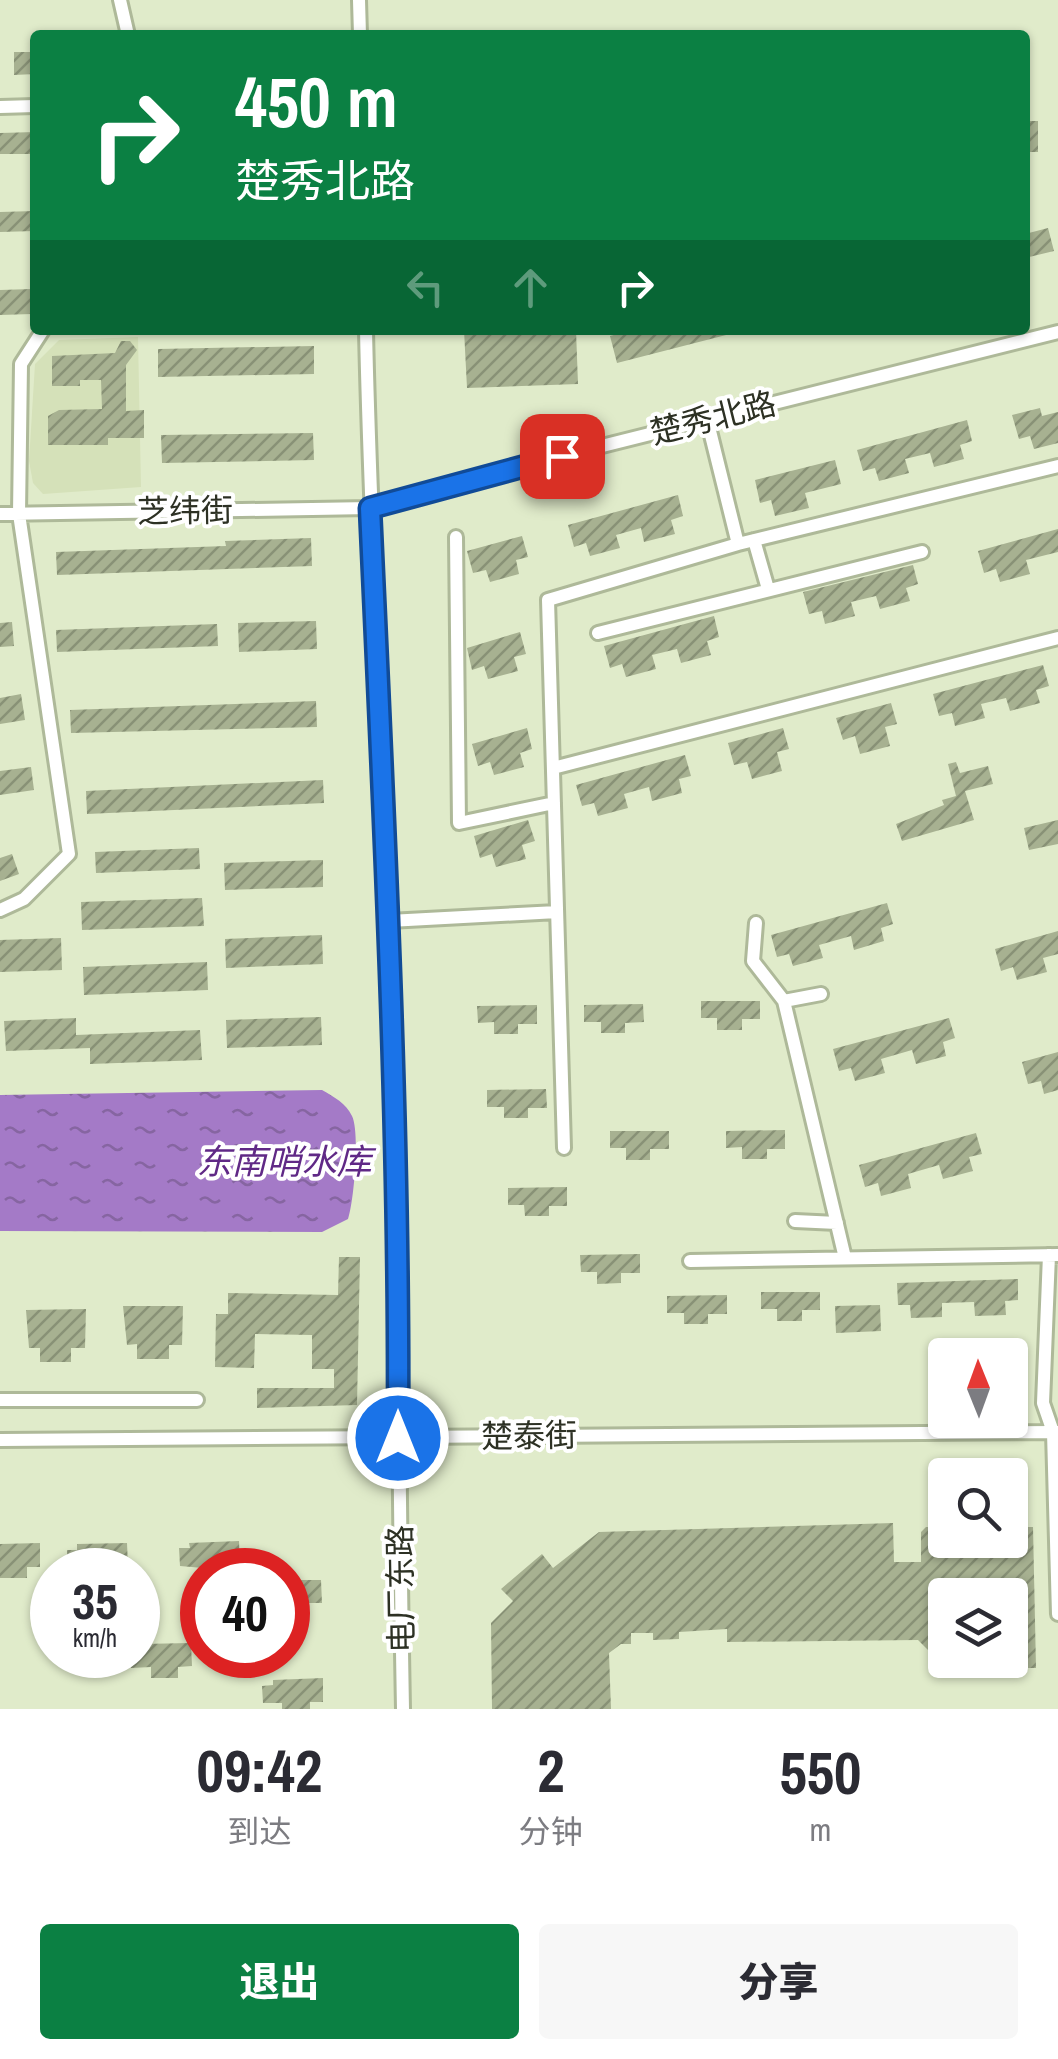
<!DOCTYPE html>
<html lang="zh">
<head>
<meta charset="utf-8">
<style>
	:root { --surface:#fff; --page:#f7f7f7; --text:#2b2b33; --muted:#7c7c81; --accent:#0b8043 }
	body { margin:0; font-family:"Archivo Narrow","Noto Sans SC",sans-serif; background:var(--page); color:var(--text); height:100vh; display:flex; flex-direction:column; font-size:38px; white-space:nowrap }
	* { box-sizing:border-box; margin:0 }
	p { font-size:32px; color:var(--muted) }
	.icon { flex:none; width:55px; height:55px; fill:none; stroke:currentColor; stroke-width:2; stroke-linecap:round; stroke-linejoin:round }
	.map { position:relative; height:1709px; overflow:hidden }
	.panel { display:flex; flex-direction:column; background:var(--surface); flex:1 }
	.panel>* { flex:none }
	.top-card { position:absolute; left:30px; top:30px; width:1000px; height:305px; border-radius:10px; box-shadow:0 2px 8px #0004; background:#0b8043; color:#fff; overflow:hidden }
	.needle { width:65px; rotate:359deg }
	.buttons { position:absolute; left:928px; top:1338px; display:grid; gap:20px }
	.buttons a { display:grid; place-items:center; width:100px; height:100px; border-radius:10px; background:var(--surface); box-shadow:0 2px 8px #0004; font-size:50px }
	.speed { position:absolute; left:30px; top:1548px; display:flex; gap:20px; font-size:50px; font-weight:700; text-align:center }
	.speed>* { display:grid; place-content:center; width:130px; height:130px; border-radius:50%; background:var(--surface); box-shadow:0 2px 8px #0004; line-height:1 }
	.speed small { font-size:25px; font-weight:400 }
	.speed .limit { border:15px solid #d22; background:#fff; color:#111 }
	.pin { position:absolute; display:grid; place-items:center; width:85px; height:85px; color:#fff; margin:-42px; border-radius:20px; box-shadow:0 5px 15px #0006 }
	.me { position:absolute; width:110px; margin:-55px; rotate:0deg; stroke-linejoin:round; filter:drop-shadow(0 0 8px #0008) }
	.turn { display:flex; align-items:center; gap:35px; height:210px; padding:0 40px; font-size:45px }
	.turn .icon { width:130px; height:130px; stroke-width:2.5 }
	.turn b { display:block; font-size:70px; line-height:85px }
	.lanes { display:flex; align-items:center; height:95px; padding:0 40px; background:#0003; justify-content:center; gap:50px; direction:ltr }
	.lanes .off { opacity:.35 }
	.eta { display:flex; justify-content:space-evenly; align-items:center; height:170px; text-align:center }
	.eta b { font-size:60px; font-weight:800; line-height:70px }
	.action { display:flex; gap:20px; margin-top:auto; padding:20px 40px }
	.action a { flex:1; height:115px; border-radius:10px; background:var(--accent); color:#fff; font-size:40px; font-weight:800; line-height:115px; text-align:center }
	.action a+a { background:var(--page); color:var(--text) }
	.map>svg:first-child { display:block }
	.built { fill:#d5e1b9 }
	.water { fill:url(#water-ripples) }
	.building { fill:url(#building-hatch) }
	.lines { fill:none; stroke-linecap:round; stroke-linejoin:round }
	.minor-casing { stroke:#aeb999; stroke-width:18 }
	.minor { stroke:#fff; stroke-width:12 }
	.route-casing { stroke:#114b97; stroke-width:25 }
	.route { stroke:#1a73e8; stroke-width:18 }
	.labels { text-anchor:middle; stroke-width:8; stroke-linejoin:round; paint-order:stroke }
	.street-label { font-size:32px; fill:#2d3124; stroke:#fff }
	.water-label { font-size:35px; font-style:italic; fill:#602986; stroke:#fff }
</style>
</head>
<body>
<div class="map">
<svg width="1058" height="1709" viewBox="0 0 1058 1709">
	<defs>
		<pattern id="water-ripples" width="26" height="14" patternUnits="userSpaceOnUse" patternTransform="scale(2.5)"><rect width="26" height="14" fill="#a47ac7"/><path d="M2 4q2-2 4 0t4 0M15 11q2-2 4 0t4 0" fill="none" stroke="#8665a1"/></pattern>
		<pattern id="building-hatch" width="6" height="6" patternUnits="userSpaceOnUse" patternTransform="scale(2.5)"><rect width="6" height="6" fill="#a7b191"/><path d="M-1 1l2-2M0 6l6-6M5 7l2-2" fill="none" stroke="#889176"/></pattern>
	</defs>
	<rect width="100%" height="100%" fill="#e0ebca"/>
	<!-- built -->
	<path class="built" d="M138,337L141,487L43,494L33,483L29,461L35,364L59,340Z"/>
	<!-- water -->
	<path class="water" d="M322,1090C334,1097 346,1103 352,1116C360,1132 354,1201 348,1219L322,1232L0,1231V1095Z"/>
	<!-- building -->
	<path class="building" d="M14,52H35V74L14,75Z
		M1025,121H1038V152H1025Z
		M35,132V154H0V133Z
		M35,211V231L0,232V212Z
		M1048,228L1054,251L1025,258V234Z
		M32,289V314L0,315V290Z
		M464,330H576L578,384L467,388Z
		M632,330H730V334L617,363L610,336Z
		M121,341H130L137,350L126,365V411L144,410V438H108V445H48V416L59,410L102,409L101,380H80V386H52V356L115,353Z
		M314,346V374L158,377V349Z
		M1040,408L1042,416L1058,412V443L1034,449L1030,436L1019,439L1012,415Z
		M967,420L972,441L960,445L964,459L934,467L930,453L905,459L909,473L879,481L875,468L863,471L857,450Z
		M313,433L314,460L162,463L161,435Z
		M835,460L841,484L805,493L809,508L775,516L771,500L760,503L755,480Z
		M678,495L683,516L671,520L675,534L644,542L641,528L616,535L620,548L590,556L586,543L574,547L568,525Z
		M1058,529V552L1026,560L1030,574L1000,582L996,569L984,573L978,551Z
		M522,536L528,557L516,560L519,574L490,582L486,570L473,573L467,551Z
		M311,538L312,566L57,575L56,552L226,546L225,541Z
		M913,565L918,584L906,588L910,601L880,609L876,596L851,602L855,616L825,624L822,611L809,614L803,592Z
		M714,616L719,637L707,641L711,655L681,663L677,649L652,655L656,669L626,677L622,664L610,668L604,646Z
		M316,621L317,649L239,652L238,623Z
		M12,622L14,646L0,647V623Z
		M217,624L218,646L57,652L56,630Z
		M520,632L526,654L514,657L518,671L488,679L484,666L472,670L467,648Z
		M1043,665L1049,686L1036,690L1040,703L1010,711L1006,698L981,704L985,718L955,726L952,713L939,716L933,694Z
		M21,694L25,720L0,724V698Z
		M316,701L317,727L71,733L70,710Z
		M891,703L897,724L885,727L890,746L860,754L855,736L843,740L836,718Z
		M527,728L532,749L520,753L524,767L494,775L490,762L478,766L472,744Z
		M783,728L789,749L777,752L782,771L752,779L747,762L734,765L728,743Z
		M685,755L691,776L679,779L682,793L652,801L649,787L624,794L628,808L598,816L594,803L582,806L576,785Z
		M956,762L960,773L988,766L993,784L965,791L974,820L902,841L896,824L944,805L942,800L956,796L948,764Z
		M31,767L34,790L0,795V771Z
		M323,780L324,803L87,814L86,791Z
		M528,820L535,841L522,845L526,859L496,867L492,854L480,858L474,836Z
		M1058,820V844L1029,850L1024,828Z
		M199,848L200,869L96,873L95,852Z
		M12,854L19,874L0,881V858Z
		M323,860V887L225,890L224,863Z
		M202,898L204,926L82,930L81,902Z
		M887,903L893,924L881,928L884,941L854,950L851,936L819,945L823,958L793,966L789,954L777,957L771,935Z
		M1058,931V954L1043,958L1047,972L1017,980L1013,967L1001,971L995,949Z
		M322,935L323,964L226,968L225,939Z
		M61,938L62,970L0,972V940Z
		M207,962L208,990L84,995L83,967Z
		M701,1001H760V1019H742V1030H717V1018H701Z
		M643,1004L644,1022L625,1023V1033H601V1022H584V1005Z
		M537,1005V1024H518V1034H494V1022L478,1023L477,1006Z
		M321,1017L322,1045L227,1048L226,1020Z
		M76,1018V1035L200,1030L202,1060L90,1064V1048L6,1051L4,1021Z
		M949,1018L955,1038L943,1042L946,1056L916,1064L912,1050L881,1059L885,1073L855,1081L851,1068L839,1071L833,1049Z
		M1058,1052V1090L1044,1094L1041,1081L1028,1084L1022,1062Z
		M546,1089L547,1108H528V1118H504V1107H487V1090Z
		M785,1130V1149H767V1159H742V1147L726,1148V1131Z
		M610,1131H669V1149H650V1160H626V1148H610Z
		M976,1133L982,1154L969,1157L973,1171L943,1179L939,1165L908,1174L911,1188L881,1196L878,1183L865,1187L859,1165Z
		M567,1187V1206H549V1216H525L524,1205H508V1188Z
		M640,1254V1273H621V1283L597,1284V1272H581L580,1255Z
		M339,1257H360L357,1405L257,1408V1388H334V1369H312V1335L255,1334L254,1368L215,1367L216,1314H228V1293L338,1295Z
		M1018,1279V1300L1005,1301L1006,1315L975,1316L974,1302L942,1303V1317L911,1318L910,1305H898L897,1283Z
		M761,1292H820V1310H802V1321H777V1309H761Z
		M727,1295V1314H708V1324H684V1313H667V1296Z
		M880,1305L881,1331L836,1333L835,1306Z
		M123,1306H183L182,1345H169V1359H137V1344L127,1345Z
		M86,1309L85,1348H71V1362H40V1348H29L26,1310Z
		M893,1523L894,1562H921V1532L926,1527H945V1540H1010V1527H1033L1036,1668H1010V1595H945V1667L918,1640L727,1642V1629L679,1632V1639L653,1640V1633H631V1644H621L609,1653L611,1709H492L491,1623L513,1601L501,1589L542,1554L553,1568L599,1532Z
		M239,1541L240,1565H226V1570L180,1566L179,1548H190L189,1543Z
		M40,1543V1567H27V1578H0V1544Z
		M127,1543L128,1566H114V1570L68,1568L67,1550H77V1544Z
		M288,1580H321L322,1603H308L309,1614L288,1615Z
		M191,1643L192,1666L178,1667V1678H151V1667L131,1668V1655H138L141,1644Z
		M323,1678V1702H310V1709H282V1703H263L262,1686L273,1685V1680Z"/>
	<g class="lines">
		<defs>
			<path id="minor" d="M120,0L128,35
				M359,0L360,35
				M0,107L35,106
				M366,330C370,527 382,724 389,921C399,1183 398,1446 403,1709
				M707,419L738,544
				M0,514L370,508L490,474L1058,332
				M456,537L459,823L554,803
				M754,540L768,589
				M598,633L922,552
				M553,768L1058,638
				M0,910L24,899L69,854L19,514L21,364L43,330
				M389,921L557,912
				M756,923L753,961L784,1001L845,1258
				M784,1001L821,994
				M564,1148L548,600L738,544L1058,466
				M795,1221L837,1223
				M1049,1255L1043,1403L1053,1432L1058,1614
				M690,1261L1058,1255
				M0,1400H197
				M0,1440L1058,1432"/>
		</defs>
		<!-- minor casing -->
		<use href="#minor" class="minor-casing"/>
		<!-- minor -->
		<use href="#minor" class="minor"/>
	</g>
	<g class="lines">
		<defs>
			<path id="route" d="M398,1438C400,1127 384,818 370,508L562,456"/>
		</defs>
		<!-- route casing -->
		<use href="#route" class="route-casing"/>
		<!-- route -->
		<use href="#route" class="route"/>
	</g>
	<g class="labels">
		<!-- street labels -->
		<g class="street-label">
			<text transform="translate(713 418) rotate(-14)" y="11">楚秀北路</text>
			<text transform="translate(185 511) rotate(-1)" y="11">芝纬街</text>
			<text transform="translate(529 1436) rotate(-1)" y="11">楚泰街</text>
			<text transform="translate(401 1589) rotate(-91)" y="11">电厂东路</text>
		</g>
		<!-- water labels -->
		<g class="water-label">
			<text x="284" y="1174">东南哨水库</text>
		</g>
	</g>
</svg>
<div class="buttons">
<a><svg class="needle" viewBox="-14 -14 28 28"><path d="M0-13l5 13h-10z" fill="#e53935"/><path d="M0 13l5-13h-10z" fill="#7c7c81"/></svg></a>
<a><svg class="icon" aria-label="search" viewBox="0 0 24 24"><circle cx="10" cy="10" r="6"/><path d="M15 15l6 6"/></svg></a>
<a><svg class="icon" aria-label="layers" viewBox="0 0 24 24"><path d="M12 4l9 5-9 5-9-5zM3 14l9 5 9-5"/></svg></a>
</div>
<div class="speed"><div>35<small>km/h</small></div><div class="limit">40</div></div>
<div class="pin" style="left:562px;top:456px;background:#d93025"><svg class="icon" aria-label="arrive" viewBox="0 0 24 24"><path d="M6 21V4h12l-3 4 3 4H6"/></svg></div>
<svg class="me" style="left:398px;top:1438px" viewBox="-20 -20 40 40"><circle r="17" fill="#1a73e8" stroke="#fff" stroke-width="3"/><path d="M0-11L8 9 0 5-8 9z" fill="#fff"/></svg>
<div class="top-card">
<div class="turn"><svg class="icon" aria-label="right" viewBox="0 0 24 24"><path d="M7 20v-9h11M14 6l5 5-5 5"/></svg><div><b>450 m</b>楚秀北路</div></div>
<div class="lanes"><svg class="icon off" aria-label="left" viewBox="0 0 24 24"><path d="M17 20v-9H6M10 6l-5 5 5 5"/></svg><svg class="icon off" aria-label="ahead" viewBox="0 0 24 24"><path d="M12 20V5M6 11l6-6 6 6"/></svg><svg class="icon" aria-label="right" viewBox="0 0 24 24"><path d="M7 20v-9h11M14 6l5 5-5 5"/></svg></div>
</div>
</div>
<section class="panel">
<div class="eta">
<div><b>09:42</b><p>到达</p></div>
<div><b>2</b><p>分钟</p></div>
<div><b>550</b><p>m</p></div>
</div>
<div class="action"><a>退出</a><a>分享</a></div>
</section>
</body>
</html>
